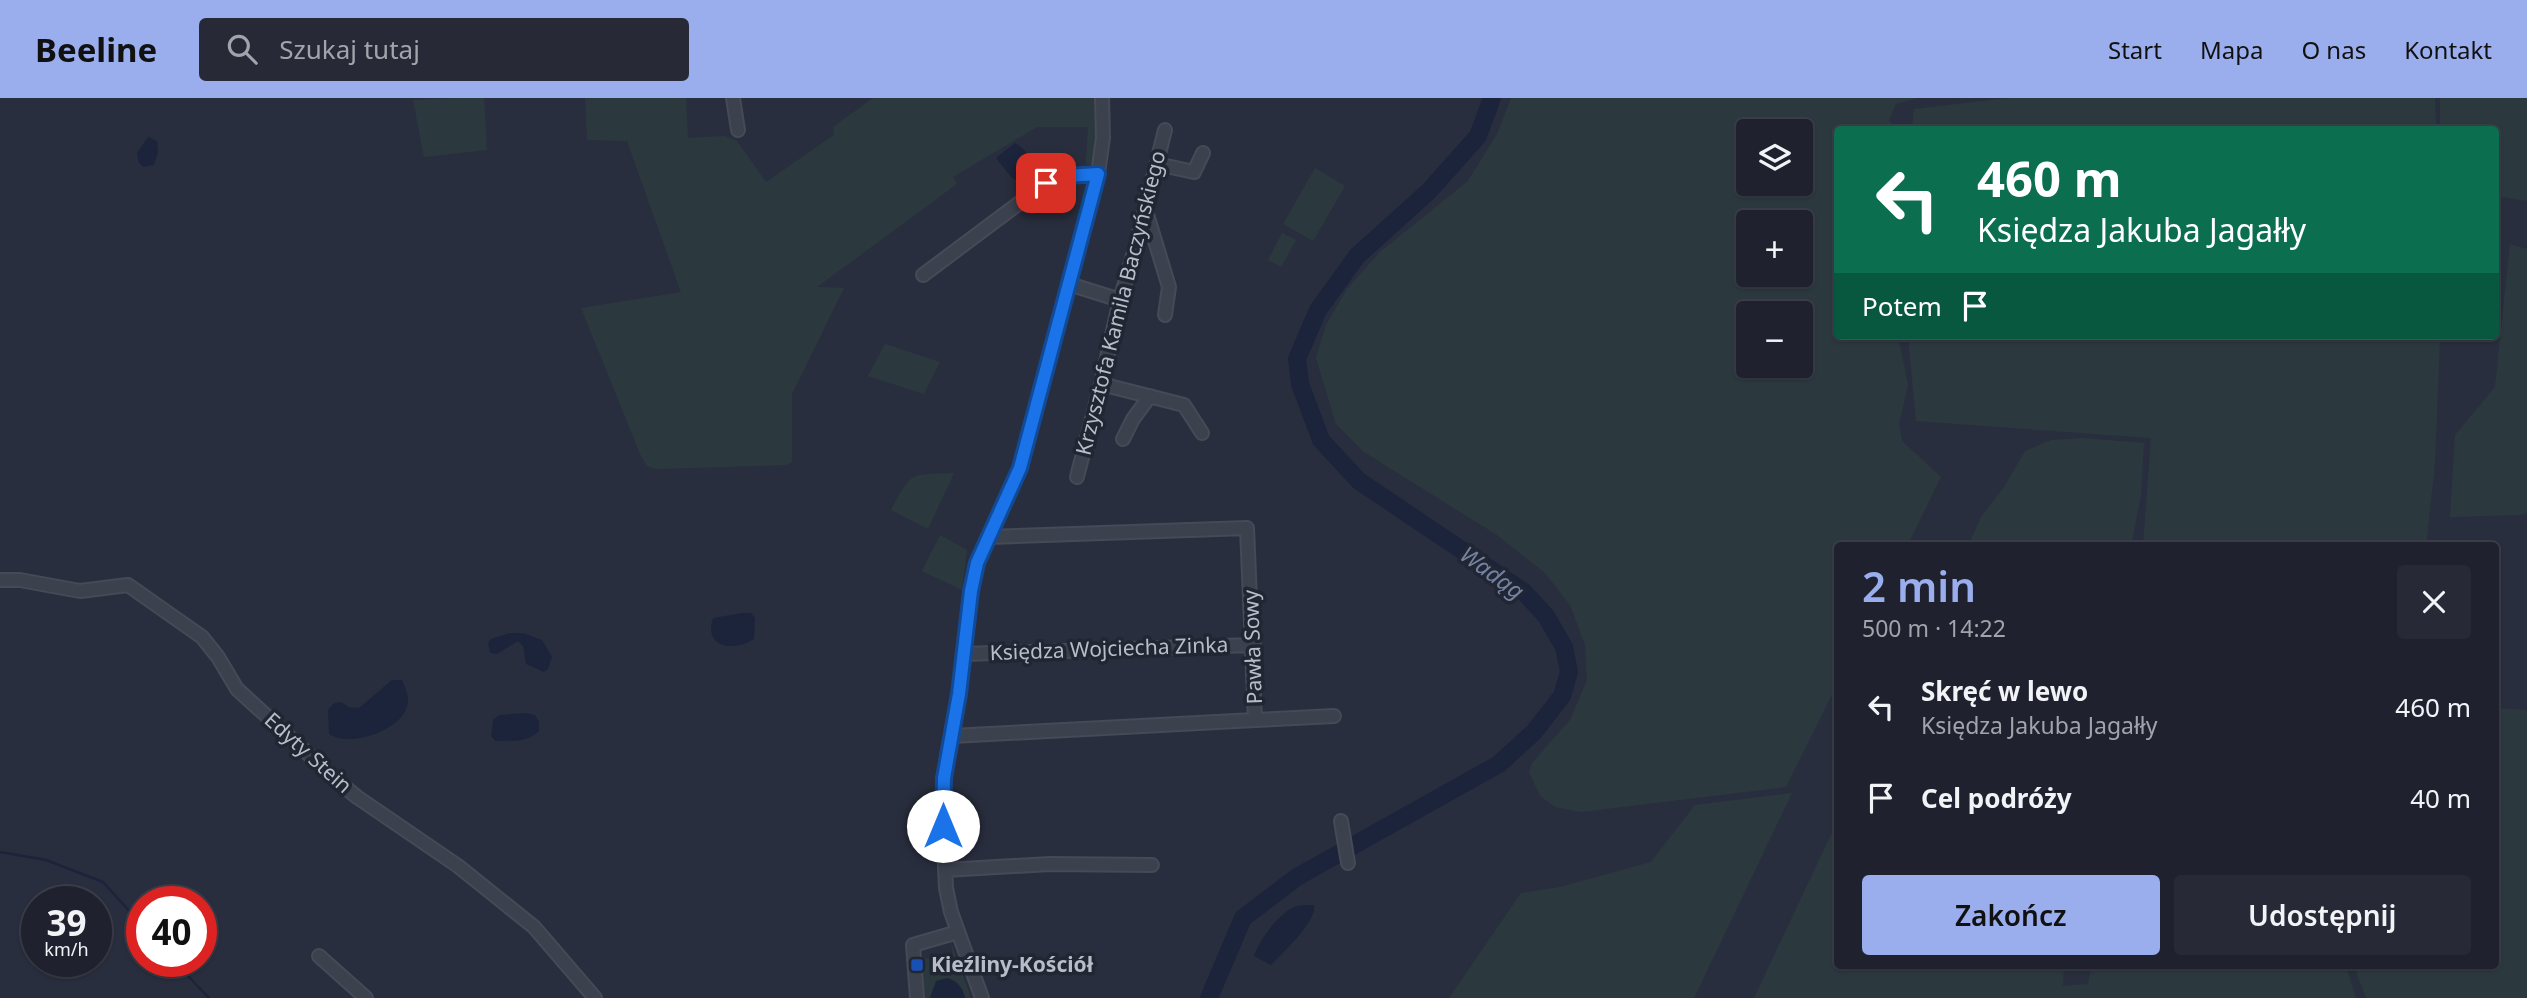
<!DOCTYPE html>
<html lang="pl">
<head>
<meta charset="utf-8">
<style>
	:root { --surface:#1f222e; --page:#272a36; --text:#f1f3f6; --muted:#a1a4aa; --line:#3c3f4a; --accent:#9aaded }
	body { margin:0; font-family:"Noto Sans",sans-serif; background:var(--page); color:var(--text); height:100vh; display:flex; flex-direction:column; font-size:26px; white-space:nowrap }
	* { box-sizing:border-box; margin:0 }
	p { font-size:23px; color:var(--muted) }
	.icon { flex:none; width:38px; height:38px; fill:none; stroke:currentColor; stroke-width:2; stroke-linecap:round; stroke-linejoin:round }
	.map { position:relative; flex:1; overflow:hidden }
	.panel { position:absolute; left:1834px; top:444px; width:665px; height:427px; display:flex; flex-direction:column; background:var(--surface); border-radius:7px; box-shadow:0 2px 5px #0004,0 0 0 2px var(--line) }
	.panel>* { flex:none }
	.guide { position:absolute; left:1834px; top:28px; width:665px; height:214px; border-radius:7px; box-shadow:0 2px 5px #0004,0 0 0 2px var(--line); background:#0b6e4f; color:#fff; overflow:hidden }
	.fabs { position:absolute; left:1736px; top:21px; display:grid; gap:14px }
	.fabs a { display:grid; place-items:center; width:77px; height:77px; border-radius:7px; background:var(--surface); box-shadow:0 2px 5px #0004,0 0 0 2px var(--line); font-size:35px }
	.speed { position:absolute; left:21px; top:788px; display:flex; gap:14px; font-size:35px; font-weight:700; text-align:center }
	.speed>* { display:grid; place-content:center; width:91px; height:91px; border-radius:50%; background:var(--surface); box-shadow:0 2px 5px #0004,0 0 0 2px var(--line); line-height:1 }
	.speed small { font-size:18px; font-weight:400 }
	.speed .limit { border:10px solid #d22; background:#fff; color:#111 }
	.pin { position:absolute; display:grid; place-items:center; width:60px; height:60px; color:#fff; margin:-30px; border-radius:14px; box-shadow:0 4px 10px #0006 }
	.me { position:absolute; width:77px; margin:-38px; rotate:0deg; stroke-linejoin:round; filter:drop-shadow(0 0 5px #0008) }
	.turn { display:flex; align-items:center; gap:24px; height:147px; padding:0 28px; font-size:32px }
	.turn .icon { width:91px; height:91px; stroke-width:2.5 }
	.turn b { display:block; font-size:49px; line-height:60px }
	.then { display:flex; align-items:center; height:66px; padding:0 28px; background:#0003; gap:14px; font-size:26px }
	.round { display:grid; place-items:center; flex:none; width:74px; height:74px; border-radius:7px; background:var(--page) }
	.headline { display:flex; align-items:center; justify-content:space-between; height:119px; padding:0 28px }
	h1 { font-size:42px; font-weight:600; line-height:52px; color:var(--accent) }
	.primary-button { display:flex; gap:14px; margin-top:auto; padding:14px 28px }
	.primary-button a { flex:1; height:80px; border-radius:7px; background:var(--accent); color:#111; font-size:28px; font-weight:600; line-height:80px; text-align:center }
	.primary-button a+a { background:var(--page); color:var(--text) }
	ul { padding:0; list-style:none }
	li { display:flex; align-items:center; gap:21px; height:91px; padding:0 28px }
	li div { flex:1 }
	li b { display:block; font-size:26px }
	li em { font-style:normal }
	header { display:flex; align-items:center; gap:42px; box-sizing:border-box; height:98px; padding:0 35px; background:var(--accent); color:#111 }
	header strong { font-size:33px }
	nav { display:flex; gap:38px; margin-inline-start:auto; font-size:24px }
	.search { width:490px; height:63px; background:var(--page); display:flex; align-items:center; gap:18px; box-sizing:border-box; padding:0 24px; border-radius:7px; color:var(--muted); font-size:26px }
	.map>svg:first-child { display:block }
	.green { fill:#2b393f; fill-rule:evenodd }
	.water { fill:#1c243b }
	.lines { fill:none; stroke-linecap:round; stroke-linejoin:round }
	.stream { stroke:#1c243b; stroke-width:2.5 }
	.river { stroke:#1c243b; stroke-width:18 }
	.minor-casing { stroke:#464a57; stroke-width:16 }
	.minor { stroke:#3c414e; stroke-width:12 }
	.route-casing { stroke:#114b97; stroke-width:18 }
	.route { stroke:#1a73e8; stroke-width:12 }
	.transit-dot { fill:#1a4fb4; stroke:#212633; stroke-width:2.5 }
	.labels { text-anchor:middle; stroke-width:7; stroke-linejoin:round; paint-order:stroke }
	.street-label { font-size:21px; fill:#b9bdc9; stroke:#212633 }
	.poi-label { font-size:21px; font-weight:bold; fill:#b9bdc9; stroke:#212633; text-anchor:start }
	.water-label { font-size:23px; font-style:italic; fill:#7682a3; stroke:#212633 }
</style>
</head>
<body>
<header>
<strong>Beeline</strong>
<div class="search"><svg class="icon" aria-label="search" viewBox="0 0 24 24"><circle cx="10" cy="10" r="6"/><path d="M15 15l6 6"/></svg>Szukaj tutaj</div>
<nav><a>Start</a><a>Mapa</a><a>O nas</a><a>Kontakt</a></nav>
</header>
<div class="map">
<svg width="2527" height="900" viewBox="0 0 2527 900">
	<rect width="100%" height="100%" fill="#292e3e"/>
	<!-- green -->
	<path class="green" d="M452,0H484L487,52L424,59L413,2Z
		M585,0H686L688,40L725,38L737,43L766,84L834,37L833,29L873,0H1094L1096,48L1093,67L1086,66L1088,29H1037L953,79L957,86L817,189L844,190L792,296V364L786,367L656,371L647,368L641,358L581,210L681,194L627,43L587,42Z
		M1511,0H1917L1896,6L1889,22L1894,31L1838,32V238H1898L1908,287L1899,326L1902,343L1941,379L1907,448H1838L1837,586L1786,689L1581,714L1555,709L1540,698L1529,674L1532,665L1570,622L1587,582L1585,547L1570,507L1545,475L1497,437L1364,354L1336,326L1316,260L1326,227L1347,191L1380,154L1468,83L1497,36ZM1748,33H1801V86H1748ZM1748,124H1801V177H1748ZM1748,215H1801V268H1748Z
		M2008,0H2435L2436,31H1912L1914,11Z
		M2440,0H2527V103L2496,98V32L2440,31Z
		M1315,70L1345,88L1313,143L1283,126Z
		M1282,135L1296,142L1281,169L1268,162Z
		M2510,146L2527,151V415L2519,417L2450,419L2455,337L2495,289Z
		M1908,238H2440L2435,365L2426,448H2143L2151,340L1916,323Z
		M885,246L940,264L924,296L868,278Z
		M2083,340L2144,345L2141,397L2131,448H1968L1981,419L2004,389L2025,353L2051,342Z
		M954,375L928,431L891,412C912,372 910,377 954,375Z
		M940,437L967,452L962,492L922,473Z
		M2496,610L2527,612V900H2366L2354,868H2496Z
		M1792,695L1694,900H1449L1521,795L1560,789L1651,764L1695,707Z
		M1837,724L1838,868H2064L2063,888L2088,886L2091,868H2346L2356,900H1754Z
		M951,844L971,900H965L962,890H933L930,900H925L922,861L932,860L934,869L954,866Z"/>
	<!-- water -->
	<path class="water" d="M148,39L157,43L158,55L154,67L143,69L139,65L137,55Z
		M1015,45C1033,55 1034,71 1024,87L1011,79L996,60Z
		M742,515H751L755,520L754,541C734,554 703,550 713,520Z
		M509,535H523L542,542L552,559L548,571L544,574L526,566L523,548L518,543L497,556L490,555L488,545L491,541Z
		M392,582H402C406,591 410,600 407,609C400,633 349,650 329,636L328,612L334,605L341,604L349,609L359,610Z
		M526,615L535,617L539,624V633C527,645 511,643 495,643L491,638L493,622L499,617Z
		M1314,807C1317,824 1283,854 1271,867L1254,858C1259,842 1280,813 1297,808C1302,807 1308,807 1314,807Z
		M947,880C958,883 962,889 965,900H930L936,883Z"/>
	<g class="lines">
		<!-- stream -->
		<path class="stream" d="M0,754L46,762L103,784L142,827
			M174,863L209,900"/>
		<!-- river -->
		<path class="river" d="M1209,900L1243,820L1297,779L1499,666L1534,634L1562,598L1569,574L1564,549L1546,518L1524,494L1359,383L1321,342L1300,286L1297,261L1318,212L1357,158L1429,93L1478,38L1492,0"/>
		<defs>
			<path id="minor" d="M733,0L738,32
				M1157,66L1194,74L1203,55
				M1146,113L1169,189L1165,217
				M923,177L1046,85L1066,78L1098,76
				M1069,186L1120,202
				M1101,286L1184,307L1202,335
				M1123,341L1133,321L1150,298
				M1077,379L1101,286L1120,202L1135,151L1165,32
				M0,482H20L80,493L128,487L202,539L218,559L237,591L340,685L357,699L458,768L534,829L595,900
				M964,556L1254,547
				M1255,622L1334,618
				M952,638L1255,622L1247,430L989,439
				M1341,723L1348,765
				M945,772L1050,766L1152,767
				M319,858L366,900
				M917,900L913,847L958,834
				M982,900L951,814L946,790L942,706L947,659L959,596L971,493L977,465L1020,370L1098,76L1103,40L1102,0"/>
		</defs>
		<!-- minor casing -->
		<use href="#minor" class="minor-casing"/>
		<!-- minor -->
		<use href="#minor" class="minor"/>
	</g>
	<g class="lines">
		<defs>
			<path id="route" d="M943,728L944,680L959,596L971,493L977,465L1020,370L1098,76L1066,78L1046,85"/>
		</defs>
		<!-- route casing -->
		<use href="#route" class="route-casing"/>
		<!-- route -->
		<use href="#route" class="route"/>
	</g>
	<!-- markers -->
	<rect class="transit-dot" x="910" y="860" width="14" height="14" rx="3.5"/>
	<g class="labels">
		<!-- street labels -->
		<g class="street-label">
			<text transform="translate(1121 205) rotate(-76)" y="7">Krzysztofa Kamila Baczyńskiego</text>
			<text transform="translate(1253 549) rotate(-92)" y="7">Pawła Sowy</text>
			<text transform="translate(1109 551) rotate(-2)" y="7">Księdza Wojciecha Zinka</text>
			<text transform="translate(308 655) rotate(42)" y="7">Edyty Stein</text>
		</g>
		<!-- poi labels -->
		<g class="poi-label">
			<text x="931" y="874">Kieźliny-Kościół</text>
		</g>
		<!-- water labels -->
		<g class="water-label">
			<text transform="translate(1492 475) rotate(36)" y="8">Wadąg</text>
		</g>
	</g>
</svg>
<div class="fabs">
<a><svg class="icon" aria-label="layers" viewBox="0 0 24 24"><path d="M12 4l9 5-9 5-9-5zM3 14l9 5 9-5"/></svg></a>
<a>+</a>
<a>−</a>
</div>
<div class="speed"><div>39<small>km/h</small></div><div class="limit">40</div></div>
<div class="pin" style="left:1046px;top:85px;background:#d93025"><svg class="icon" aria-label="arrive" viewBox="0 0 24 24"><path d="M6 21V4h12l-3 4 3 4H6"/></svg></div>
<svg class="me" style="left:943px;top:728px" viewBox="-20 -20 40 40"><circle r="19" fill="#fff"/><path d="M0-13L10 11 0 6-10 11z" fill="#1a73e8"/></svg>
<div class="guide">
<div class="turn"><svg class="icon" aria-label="left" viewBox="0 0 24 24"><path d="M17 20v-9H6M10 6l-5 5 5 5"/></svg><div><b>460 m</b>Księdza Jakuba Jagałły</div></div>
<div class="then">Potem<svg class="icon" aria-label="arrive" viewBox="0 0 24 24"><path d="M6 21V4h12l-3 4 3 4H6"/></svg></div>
</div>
<section class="panel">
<div class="headline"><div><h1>2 min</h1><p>500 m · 14:22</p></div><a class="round"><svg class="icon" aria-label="close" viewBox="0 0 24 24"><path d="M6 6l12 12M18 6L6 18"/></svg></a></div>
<ul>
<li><svg class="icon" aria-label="left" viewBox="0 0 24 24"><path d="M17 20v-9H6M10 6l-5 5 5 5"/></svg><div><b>Skręć w lewo</b><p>Księdza Jakuba Jagałły</p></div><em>460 m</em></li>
<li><svg class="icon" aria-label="arrive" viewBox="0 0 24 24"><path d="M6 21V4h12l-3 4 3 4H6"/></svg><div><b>Cel podróży</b></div><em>40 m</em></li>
</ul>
<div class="primary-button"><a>Zakończ</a><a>Udostępnij</a></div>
</section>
</div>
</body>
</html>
